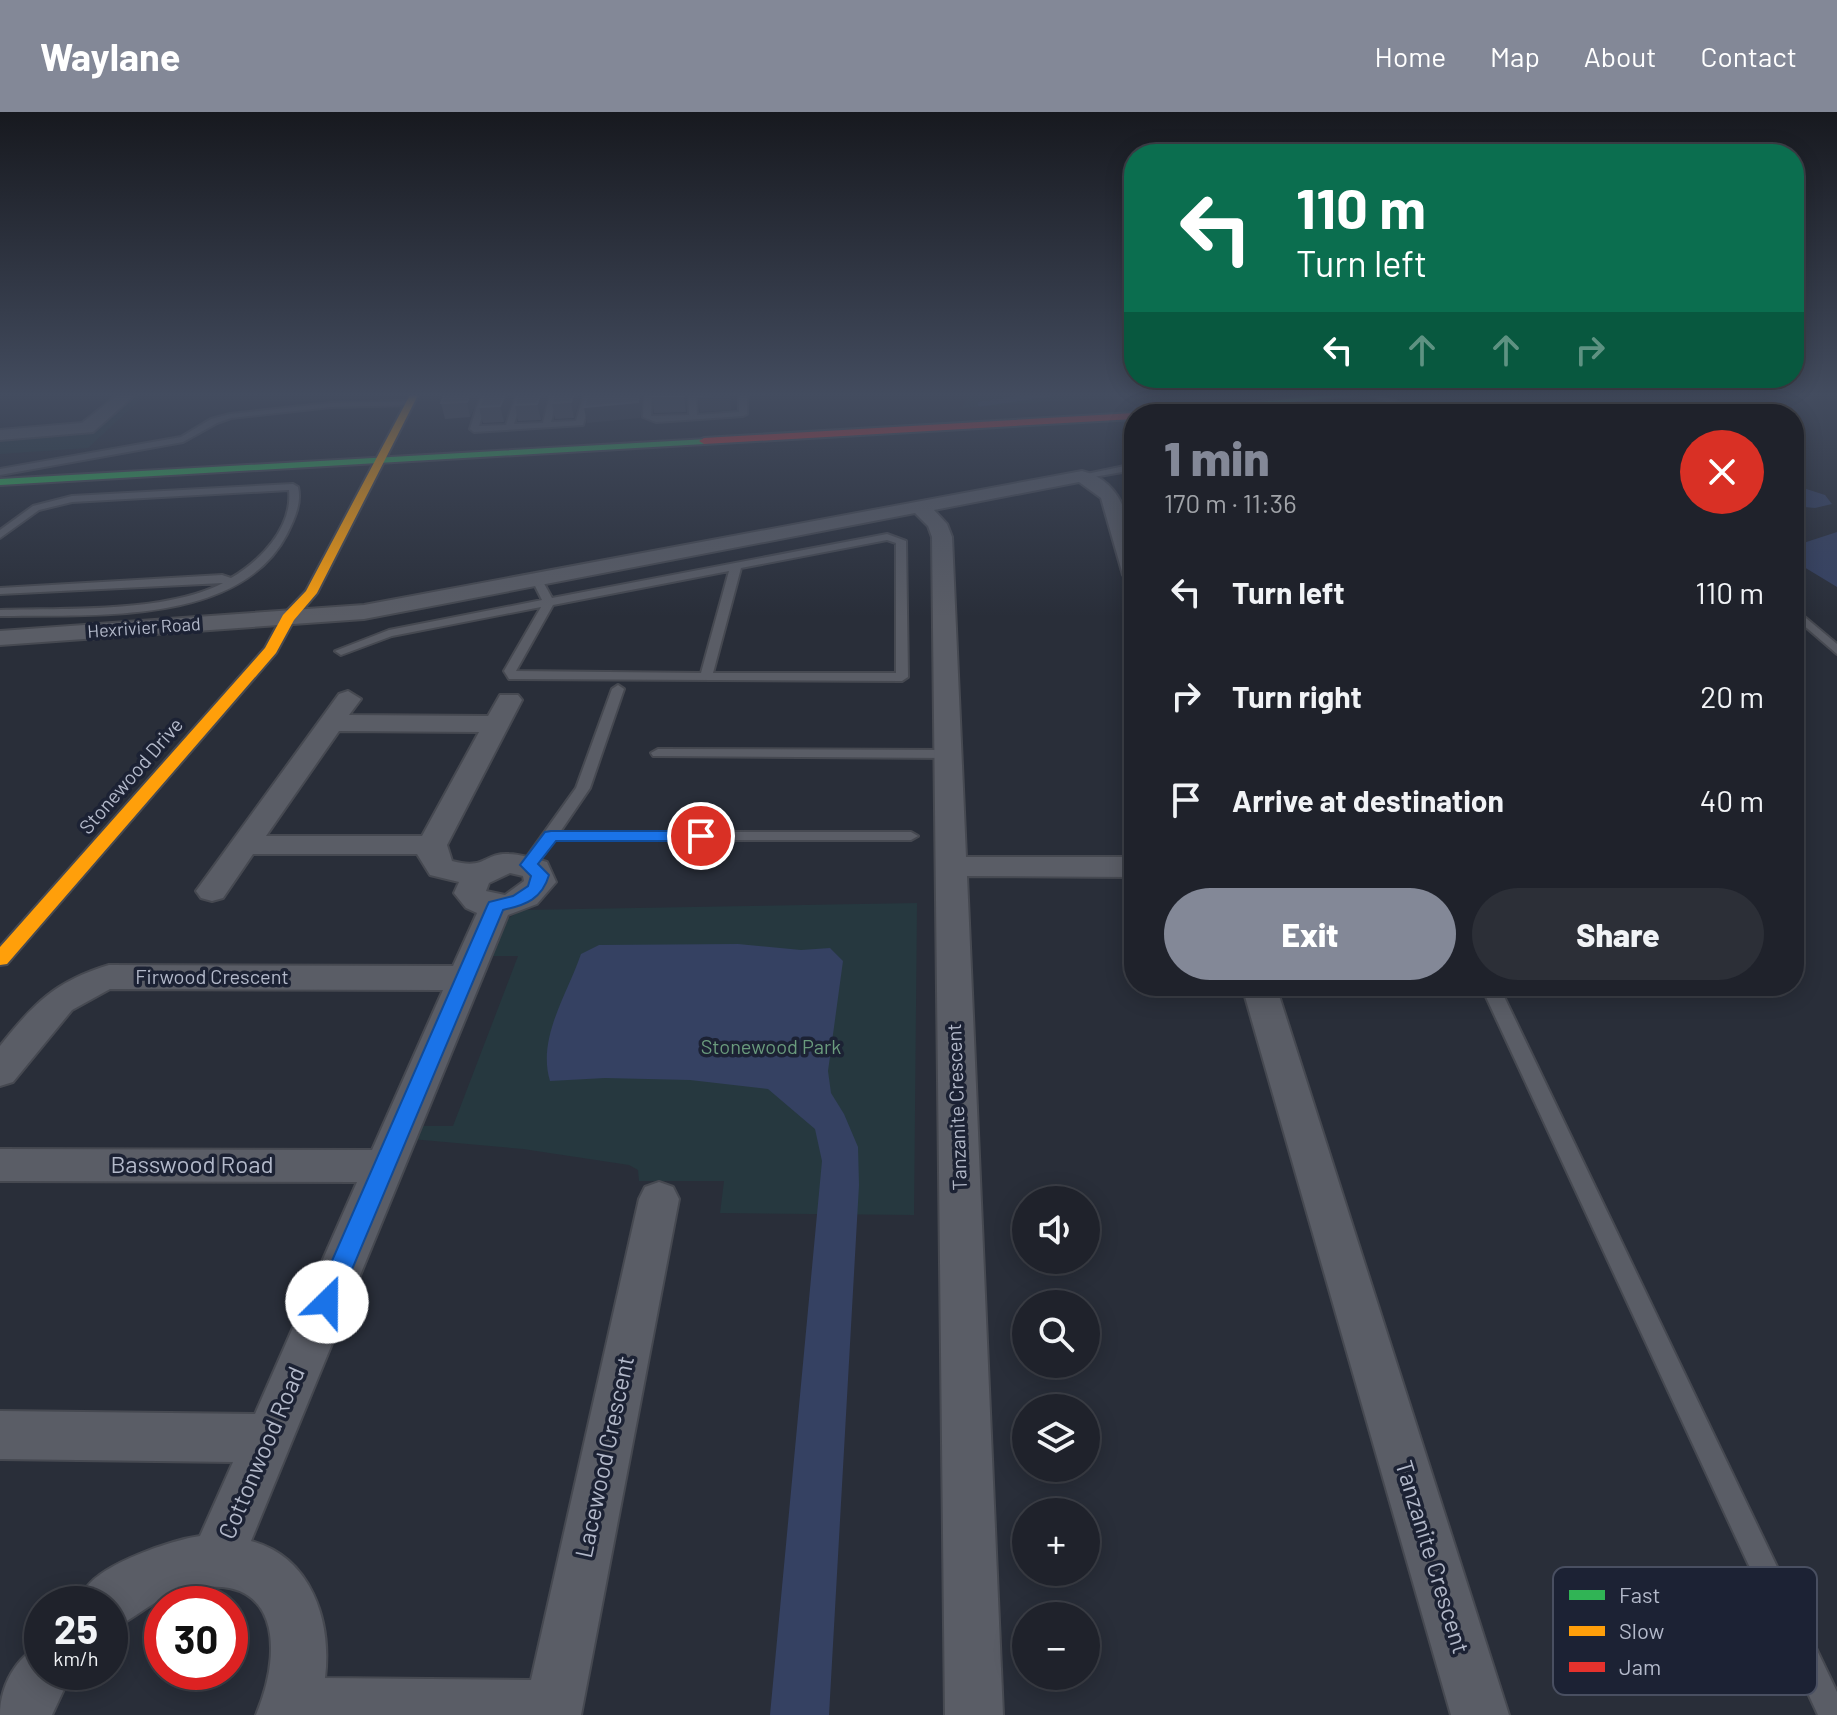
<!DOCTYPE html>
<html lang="en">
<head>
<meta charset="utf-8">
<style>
	:root { --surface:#1f222b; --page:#2c2f37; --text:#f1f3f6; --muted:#a1a4a9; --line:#3c3f47; --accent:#838897 }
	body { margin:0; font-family:Barlow,sans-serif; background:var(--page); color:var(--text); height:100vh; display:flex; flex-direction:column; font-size:30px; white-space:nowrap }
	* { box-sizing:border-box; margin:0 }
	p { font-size:26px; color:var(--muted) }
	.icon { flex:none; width:44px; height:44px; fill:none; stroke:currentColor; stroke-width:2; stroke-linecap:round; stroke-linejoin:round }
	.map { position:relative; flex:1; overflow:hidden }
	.drawer { position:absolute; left:1124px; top:292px; width:680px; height:592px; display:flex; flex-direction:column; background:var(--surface); border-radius:32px; box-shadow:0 4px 20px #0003,0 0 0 2px var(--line) }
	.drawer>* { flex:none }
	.hud { position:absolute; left:1124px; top:32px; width:680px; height:244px; border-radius:32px; box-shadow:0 4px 20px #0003,0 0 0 2px var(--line); background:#0b6e4f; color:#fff; overflow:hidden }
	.tools { position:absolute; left:1012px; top:1074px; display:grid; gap:16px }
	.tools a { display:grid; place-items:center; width:88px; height:88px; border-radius:50%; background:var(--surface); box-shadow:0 4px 20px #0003,0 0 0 2px var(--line); font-size:40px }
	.speed { position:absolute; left:24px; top:1474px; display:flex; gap:16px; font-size:40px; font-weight:700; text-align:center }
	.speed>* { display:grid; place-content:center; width:104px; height:104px; border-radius:50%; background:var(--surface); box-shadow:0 4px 20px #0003,0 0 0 2px var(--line); line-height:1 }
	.speed small { font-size:20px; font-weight:400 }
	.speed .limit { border:12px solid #d22; background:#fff; color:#111 }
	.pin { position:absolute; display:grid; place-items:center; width:68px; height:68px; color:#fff; margin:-34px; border:4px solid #fff; border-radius:50%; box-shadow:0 2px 8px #0007 }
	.me { position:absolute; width:88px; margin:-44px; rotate:23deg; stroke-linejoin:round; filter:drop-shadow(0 0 6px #0008) }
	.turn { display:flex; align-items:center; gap:28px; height:168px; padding:0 40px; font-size:36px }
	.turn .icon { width:104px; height:104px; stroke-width:2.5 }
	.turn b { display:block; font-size:56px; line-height:68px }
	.lanes { display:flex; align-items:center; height:76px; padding:0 40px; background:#0003; justify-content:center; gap:40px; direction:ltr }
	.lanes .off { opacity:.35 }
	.round { display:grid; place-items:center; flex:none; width:84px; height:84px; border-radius:42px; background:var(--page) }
	.summary { display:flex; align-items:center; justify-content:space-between; height:136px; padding:0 40px }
	h1 { font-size:48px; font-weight:800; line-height:60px; color:var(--accent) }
	.primary-button { display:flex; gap:16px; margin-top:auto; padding:16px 40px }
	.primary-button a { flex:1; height:92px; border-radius:48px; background:var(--accent); color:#fff; font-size:32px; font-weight:800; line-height:92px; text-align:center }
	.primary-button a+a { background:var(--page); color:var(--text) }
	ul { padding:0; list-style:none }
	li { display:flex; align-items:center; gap:24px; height:104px; padding:0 40px }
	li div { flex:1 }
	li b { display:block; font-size:30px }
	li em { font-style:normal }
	header { display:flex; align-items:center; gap:48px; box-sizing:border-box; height:112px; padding:0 40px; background:var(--accent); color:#fff }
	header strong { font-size:38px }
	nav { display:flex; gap:44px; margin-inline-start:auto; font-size:28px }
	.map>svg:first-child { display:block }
	.green { fill:#26383f }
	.water { fill:#354162 }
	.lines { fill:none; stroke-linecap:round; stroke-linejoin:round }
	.stream { stroke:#354162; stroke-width:5 }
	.lane-casing { stroke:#464951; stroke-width:4 }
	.street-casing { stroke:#464951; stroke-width:4 }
	.fast-casing { stroke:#464951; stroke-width:4 }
	.slow-casing { stroke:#464951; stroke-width:4 }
	.jam-casing { stroke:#464951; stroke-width:4 }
	.lane { fill:#5a5d66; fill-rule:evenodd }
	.street { fill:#5a5d66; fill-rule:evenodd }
	.fast { fill:#30b455; fill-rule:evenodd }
	.slow { fill:#ff9f0a; fill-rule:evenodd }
	.jam { fill:#e5322d; fill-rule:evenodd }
	.wall { fill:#494c57 }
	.shaded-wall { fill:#373b46 }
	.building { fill:#545863; stroke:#636773; stroke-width:2 }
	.route { fill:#1a73e8; stroke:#114b97; stroke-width:2 }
	.labels { text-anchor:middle; stroke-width:7; stroke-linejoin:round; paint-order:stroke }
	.far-street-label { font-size:18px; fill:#b3b9ca; stroke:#1c2234 }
	.street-label { font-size:20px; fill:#b3b9ca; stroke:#1c2234 }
	.park-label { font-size:20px; fill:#6a9b7d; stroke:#1c2234 }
	.near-street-label { font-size:24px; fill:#b3b9ca; stroke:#1c2234 }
	.key { fill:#1c2234; stroke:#494f61; stroke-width:2 }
	.key-label { font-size:22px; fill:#b3b9ca }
</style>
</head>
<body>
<header>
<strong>Waylane</strong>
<nav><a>Home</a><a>Map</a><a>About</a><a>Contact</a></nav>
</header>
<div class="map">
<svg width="1837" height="1603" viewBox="0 0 1837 1603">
	<rect width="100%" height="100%" fill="#292e39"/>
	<!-- green -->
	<path class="green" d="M137,281H147L88,336L0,342V326L65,323L93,317Z
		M969,281H1171L962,296Z
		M917,791L914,1103L720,1101L724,1069H639L638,1058L629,1053L523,1037L411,1027L417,1014H453L518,844H487L501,811L521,798Z"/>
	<!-- water -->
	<path class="water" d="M1794,373L1825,383L1832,392L1815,396L1794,394Z
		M1837,420V475L1794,449V434Z
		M738,832L801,838L830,836L843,849L828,959L831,981L844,1002L858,1035L859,1073L829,1603H770L822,1049L815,1017L768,977L690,968L605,966L550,969C537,926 567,883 581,842L599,833Z"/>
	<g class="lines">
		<!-- stream -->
		<path class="stream" d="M980,292L1058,281"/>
		<defs>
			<path id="lane" d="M481,281H489L479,314L506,313L516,281H524L514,312L543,311L550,281H558L551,310L576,309L584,281H592L583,313L474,320L470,317Z
				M644,281H652L651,304L689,303L688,281H696L697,303L739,300V281H747V302L743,304L656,310L643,305Z
				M1365,281H1375L1426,302H1415Z
				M410,289L413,293L331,295L231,306L217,311L183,330L0,363V357L181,325L211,307L230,302L331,291Z
				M1134,352V358L1082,367L1077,364Z
				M293,372L298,375C302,391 294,408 287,422C239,515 89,502 0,504V498C65,496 165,501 223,471L0,482V476L222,463L231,466C260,449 293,416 289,378L72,390L39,398L0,426V418L33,394L72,384Z
				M887,422L906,429L908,565L902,569L509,567L504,559L541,495L392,524L341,543L335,539L389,518L542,488L532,468L537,465L541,466L552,486ZM887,428L896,431V561H713L741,456ZM729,459L701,561L516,559L553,493Z
				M1794,496L1837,532V542L1794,505Z
				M618,573L624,577L590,676L560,720H911L918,724L911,728H554L534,756H524L521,753L576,676L612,577Z
				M658,637L948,638L955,642L948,646L653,644L651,641Z
				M1481,874H1499L1837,1580V1603H1818Z"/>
			<path id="street" d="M120,281H137L93,320L0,328V318L82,311Z
				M1082,359C1131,371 1134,428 1134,469L1123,463L1101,386L1079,370L934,398L947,412L952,425L966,745H1134V765L967,764L1003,1603H945L932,425L928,414L915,401L364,507L0,533V519L364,493Z
				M348,579L361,587L349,603L488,604L500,583H518L522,588L447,733L452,749C487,758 483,741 508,742C520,742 535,747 547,750L556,770L537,792L508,803L251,1429C311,1445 332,1508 325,1566L531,1568L639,1087L645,1075L659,1070L673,1075L679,1087L581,1603H256C289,1524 271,1448 169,1484C148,1492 131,1509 110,1518V1492H80C82,1487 84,1479 87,1475C104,1451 172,1428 200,1424L233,1350L0,1347V1299L255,1302L357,1070L0,1069V1037L372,1038L443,878L110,877L72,898L13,970L0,974V934C34,891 56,869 109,853L453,854L477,801L466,796L454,781L459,770L430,763L417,742H253L223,786L212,789L201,786L196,779L339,582ZM339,619L479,620L422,724H266ZM510,761L523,764L524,769L505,783L486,779L489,771Z
				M1242,874H1276L1509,1603H1451Z
				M42,1533V1560H72L52,1603H0C0,1574 16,1544 42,1533Z"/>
			<path id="fast" d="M1344,281H1370L1183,302H1151Z
				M707,327V331L704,332L0,373V367Z"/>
			<path id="slow" d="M411,281H419L317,481L294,508L276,541L7,852L0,853V835L265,536L283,503L306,479Z"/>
			<path id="jam" d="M1134,301L1137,302H1134V307L704,332L699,329L704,326Z"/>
		</defs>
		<!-- lane casing -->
		<use href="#lane" class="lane-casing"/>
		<!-- street casing -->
		<use href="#street" class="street-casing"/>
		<!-- fast casing -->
		<use href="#fast" class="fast-casing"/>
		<!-- slow casing -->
		<use href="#slow" class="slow-casing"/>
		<!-- jam casing -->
		<use href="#jam" class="jam-casing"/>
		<!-- lane -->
		<use href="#lane" class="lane"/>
		<!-- street -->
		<use href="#street" class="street"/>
		<!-- fast -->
		<use href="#fast" class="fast"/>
		<!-- slow -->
		<use href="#slow" class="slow"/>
		<!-- jam -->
		<use href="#jam" class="jam"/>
	</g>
	<!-- wall -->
	<path class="wall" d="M480,281L470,305L445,307L441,291Z
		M484,281H515L504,310L483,311L479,295Z
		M519,281H549L541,308L518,309L515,293Z
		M581,281L574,306L555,307L552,291Z
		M652,281H688L686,300L654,301Z"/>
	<!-- shaded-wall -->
	<path class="shaded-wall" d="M470,281H480L470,305L467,290Z
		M506,281H515L504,310L500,294Z
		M541,281H549L541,308L537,292Z
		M574,281H581L574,306L571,290Z
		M639,281H644L640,306L587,311L584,295Z
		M684,281H688L686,300L684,284Z
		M730,282L731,298L700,300L698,284Z"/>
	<!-- building -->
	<path class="building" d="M445,281H470L467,290L441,291Z
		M484,281H506L500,294L479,295Z
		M519,281H541L537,292L515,293Z
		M554,281H574L571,290L552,291Z
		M588,281H639L638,290L584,295Z
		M652,281H684V284L652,285Z
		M698,281H729L730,282L698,284Z"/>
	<!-- sky -->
	<linearGradient id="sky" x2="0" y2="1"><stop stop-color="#17191f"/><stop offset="0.56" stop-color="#434c5f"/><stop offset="1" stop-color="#434c5f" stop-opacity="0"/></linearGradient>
	<rect width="1837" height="505" fill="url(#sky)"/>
	<!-- route -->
	<path class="route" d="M551,719H701L709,724L701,729H556L538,752L549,763C542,787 526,793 503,798L335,1198L327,1201L318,1198L314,1190L487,794L489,790L513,784L528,774L531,764L520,753L545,720Z"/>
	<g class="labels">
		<!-- far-street labels -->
		<g class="far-street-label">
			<text transform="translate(144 516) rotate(-4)" y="6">Hexrivier Road</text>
		</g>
		<!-- street labels -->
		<g class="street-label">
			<text transform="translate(131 664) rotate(-49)" y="7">Stonewood Drive</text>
			<text x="212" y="872">Firwood Crescent</text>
			<text transform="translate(957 995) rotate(-92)" y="7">Tanzanite Crescent</text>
		</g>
		<!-- park labels -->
		<g class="park-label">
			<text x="771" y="942">Stonewood Park</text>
		</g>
		<!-- near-street labels -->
		<g class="near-street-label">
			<text x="192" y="1061">Basswood Road</text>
			<text transform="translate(262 1341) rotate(-67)" y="8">Cottonwood Road</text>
			<text transform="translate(605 1345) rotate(-78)" y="8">Lacewood Crescent</text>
			<text transform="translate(1432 1445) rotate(73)" y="8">Tanzanite Crescent</text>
		</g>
	</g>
	<!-- legend -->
	<rect x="1553" y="1455" width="264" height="128" rx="12" class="key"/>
	<rect x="1569" y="1478" width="36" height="10" fill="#30b455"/>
	<rect x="1569" y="1514" width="36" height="10" fill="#ff9f0a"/>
	<rect x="1569" y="1550" width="36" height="10" fill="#e5322d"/>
	<g class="key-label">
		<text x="1619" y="1491">Fast</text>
		<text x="1619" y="1527">Slow</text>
		<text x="1619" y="1563">Jam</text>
	</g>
</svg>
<div class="tools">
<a><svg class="icon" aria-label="sound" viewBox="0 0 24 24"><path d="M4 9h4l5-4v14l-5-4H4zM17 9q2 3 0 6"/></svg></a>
<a><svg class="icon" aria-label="search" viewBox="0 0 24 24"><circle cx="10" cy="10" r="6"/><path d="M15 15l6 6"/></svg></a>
<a><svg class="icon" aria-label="layers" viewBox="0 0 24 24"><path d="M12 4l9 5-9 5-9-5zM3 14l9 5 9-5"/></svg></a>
<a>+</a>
<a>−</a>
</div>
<div class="speed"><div>25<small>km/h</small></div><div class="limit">30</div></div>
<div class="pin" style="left:701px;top:724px;background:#d93025"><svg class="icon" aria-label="arrive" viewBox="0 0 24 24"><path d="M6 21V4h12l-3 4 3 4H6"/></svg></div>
<svg class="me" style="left:327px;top:1190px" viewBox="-20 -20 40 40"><circle r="19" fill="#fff"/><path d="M0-13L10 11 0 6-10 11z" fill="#1a73e8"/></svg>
<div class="hud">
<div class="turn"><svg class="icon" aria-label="left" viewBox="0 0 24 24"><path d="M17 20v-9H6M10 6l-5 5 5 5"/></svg><div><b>110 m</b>Turn left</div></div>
<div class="lanes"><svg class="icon" aria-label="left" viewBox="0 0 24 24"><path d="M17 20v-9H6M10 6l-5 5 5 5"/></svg><svg class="icon off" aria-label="ahead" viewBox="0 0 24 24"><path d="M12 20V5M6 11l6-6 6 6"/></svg><svg class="icon off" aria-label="ahead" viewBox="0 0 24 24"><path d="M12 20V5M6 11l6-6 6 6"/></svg><svg class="icon off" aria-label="right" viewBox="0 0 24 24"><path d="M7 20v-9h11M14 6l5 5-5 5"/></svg></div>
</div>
<section class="drawer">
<div class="summary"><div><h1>1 min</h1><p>170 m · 11:36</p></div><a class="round" style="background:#d93025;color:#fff"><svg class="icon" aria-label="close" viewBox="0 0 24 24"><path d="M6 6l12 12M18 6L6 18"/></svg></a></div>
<ul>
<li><svg class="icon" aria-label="left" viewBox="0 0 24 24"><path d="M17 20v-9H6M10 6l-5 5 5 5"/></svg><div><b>Turn left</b></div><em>110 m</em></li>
<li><svg class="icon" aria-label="right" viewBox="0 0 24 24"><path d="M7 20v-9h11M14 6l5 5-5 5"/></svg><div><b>Turn right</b></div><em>20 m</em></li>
<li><svg class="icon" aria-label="arrive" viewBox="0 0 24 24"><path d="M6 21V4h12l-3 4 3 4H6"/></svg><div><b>Arrive at destination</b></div><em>40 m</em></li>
</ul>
<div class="primary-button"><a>Exit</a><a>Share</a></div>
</section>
</div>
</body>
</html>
